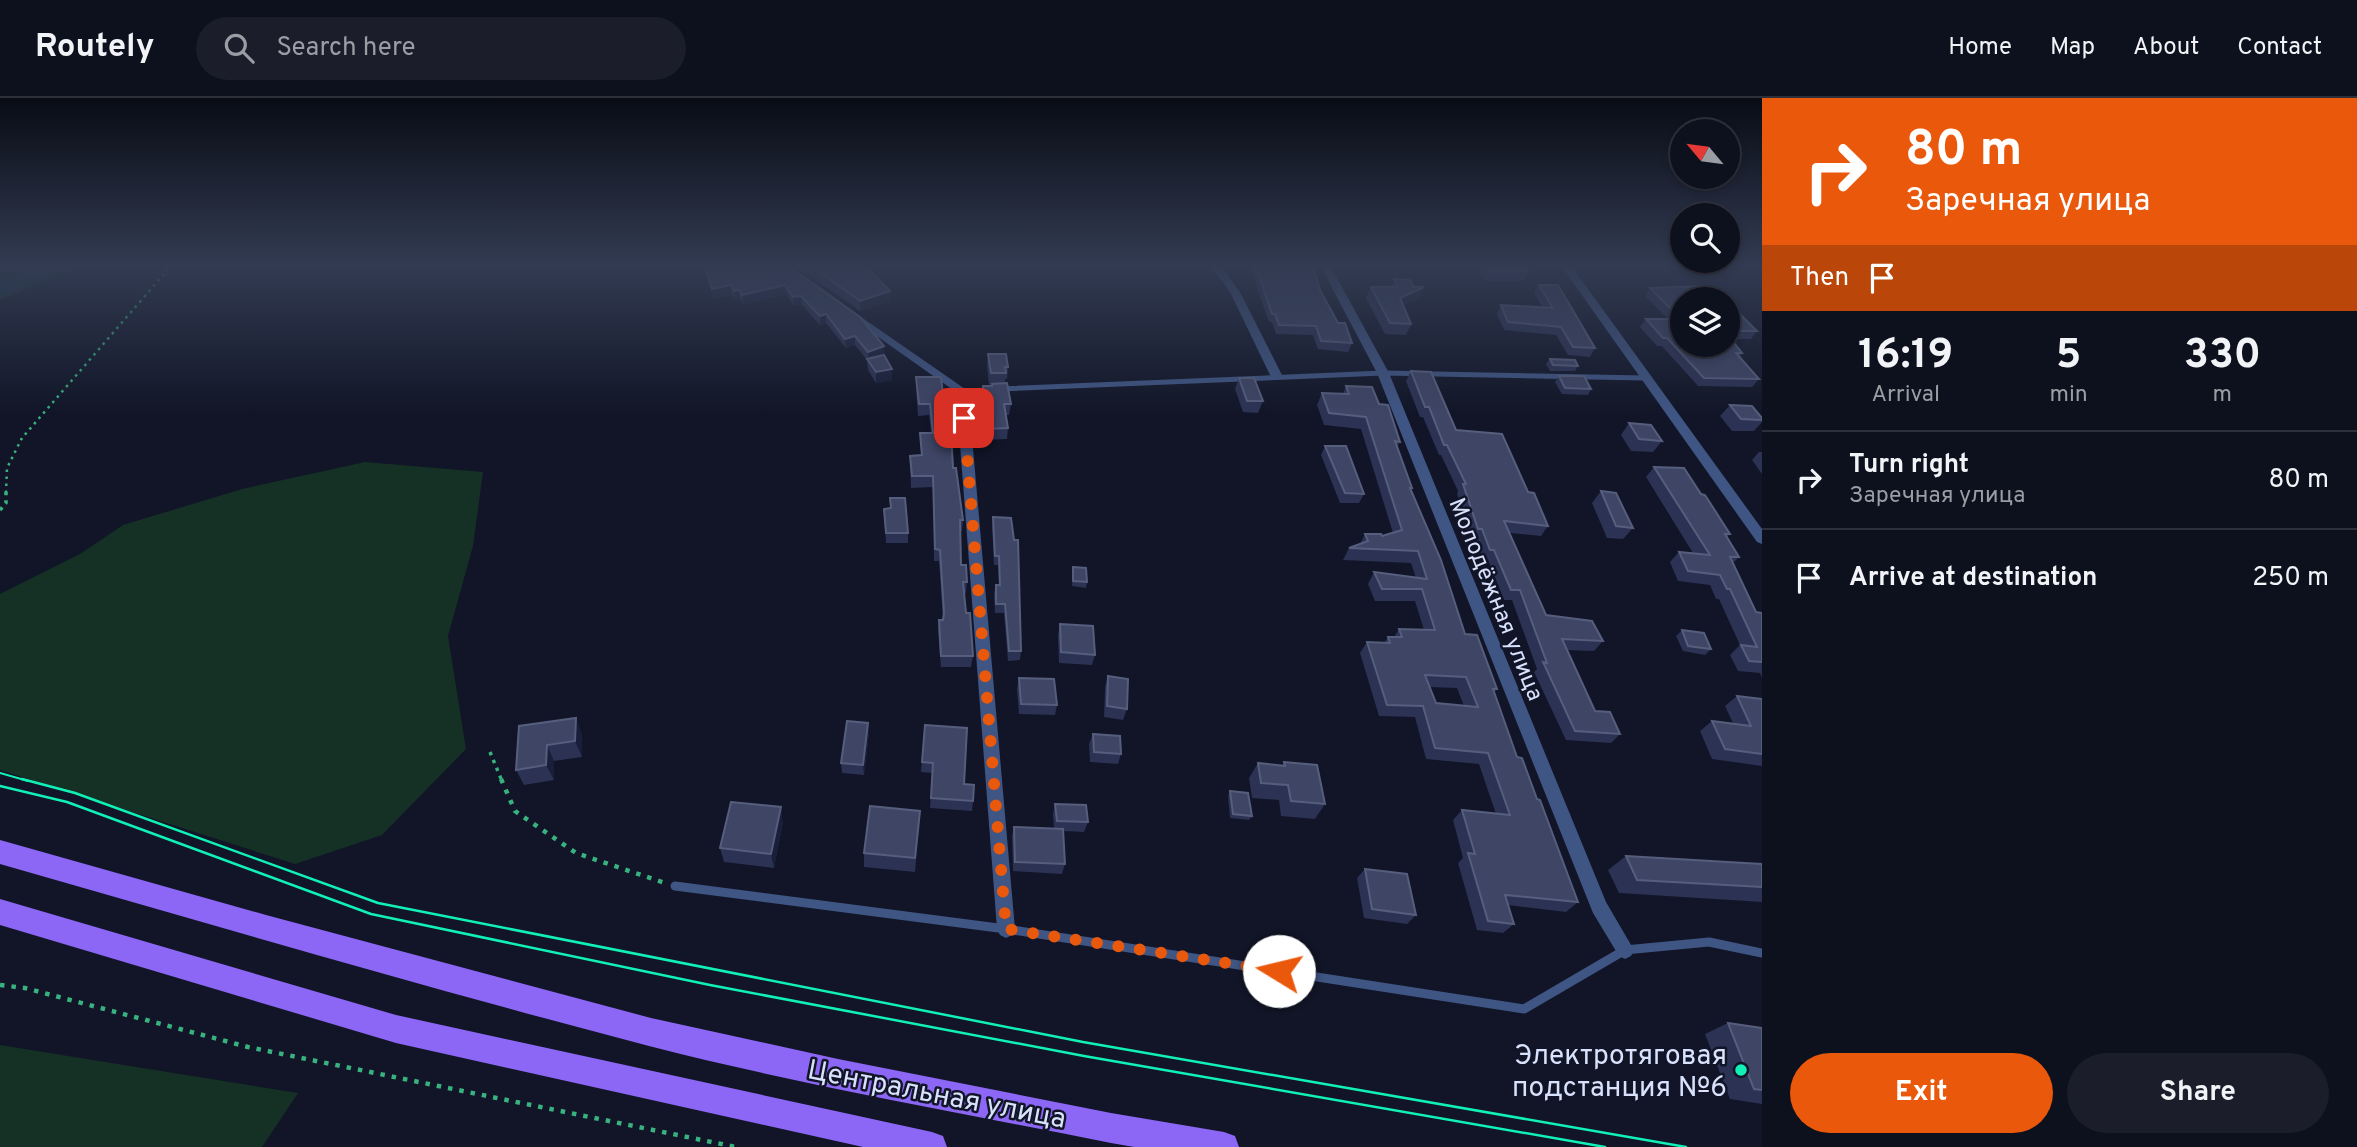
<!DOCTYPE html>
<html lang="en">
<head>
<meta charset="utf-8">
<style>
	:root { --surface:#0d101d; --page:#1b1e2a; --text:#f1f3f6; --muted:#9a9da4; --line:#2d303b; --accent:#ea580c }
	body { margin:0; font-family:Overpass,sans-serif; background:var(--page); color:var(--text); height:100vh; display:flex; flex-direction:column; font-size:26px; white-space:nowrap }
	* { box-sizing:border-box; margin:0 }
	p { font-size:23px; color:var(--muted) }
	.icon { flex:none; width:38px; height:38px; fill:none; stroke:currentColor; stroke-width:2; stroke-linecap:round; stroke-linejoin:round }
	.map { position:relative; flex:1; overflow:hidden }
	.sheet { display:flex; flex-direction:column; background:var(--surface); width:595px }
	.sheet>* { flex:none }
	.top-card { background:#ea580c; color:#fff; overflow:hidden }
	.needle { width:46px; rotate:299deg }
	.tools { position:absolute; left:1670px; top:21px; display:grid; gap:14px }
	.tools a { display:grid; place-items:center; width:70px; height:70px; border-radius:50%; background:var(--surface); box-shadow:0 4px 10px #0003,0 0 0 2px var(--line); font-size:35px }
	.pin { position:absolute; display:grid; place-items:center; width:60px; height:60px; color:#fff; margin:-30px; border-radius:14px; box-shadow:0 4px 10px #0006 }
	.me { position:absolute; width:77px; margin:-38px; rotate:279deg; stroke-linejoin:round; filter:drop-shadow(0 0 5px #0008) }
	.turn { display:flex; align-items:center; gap:24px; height:147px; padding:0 28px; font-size:32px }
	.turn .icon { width:91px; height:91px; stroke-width:2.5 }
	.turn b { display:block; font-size:49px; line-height:60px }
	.then { display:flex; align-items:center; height:66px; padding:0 28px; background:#0003; gap:14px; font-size:26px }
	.eta { display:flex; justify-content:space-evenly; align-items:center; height:119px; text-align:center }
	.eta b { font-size:42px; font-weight:700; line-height:49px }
	.cta { display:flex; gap:14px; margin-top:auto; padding:14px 28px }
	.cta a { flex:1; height:80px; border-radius:42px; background:var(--accent); color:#fff; font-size:28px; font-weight:700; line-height:80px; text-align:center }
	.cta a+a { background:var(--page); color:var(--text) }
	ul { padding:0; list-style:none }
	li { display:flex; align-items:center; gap:21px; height:98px; padding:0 28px; border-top:2px solid var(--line) }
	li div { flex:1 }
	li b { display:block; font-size:26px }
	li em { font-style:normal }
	header { display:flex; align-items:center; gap:42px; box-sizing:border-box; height:98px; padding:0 35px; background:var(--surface); border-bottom:2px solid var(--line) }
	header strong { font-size:33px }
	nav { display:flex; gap:38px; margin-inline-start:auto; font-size:24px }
	.search { width:490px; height:63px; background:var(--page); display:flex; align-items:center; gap:18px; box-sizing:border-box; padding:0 24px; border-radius:38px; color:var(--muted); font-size:26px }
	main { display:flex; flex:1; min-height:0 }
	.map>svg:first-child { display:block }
	.green { fill:#153025 }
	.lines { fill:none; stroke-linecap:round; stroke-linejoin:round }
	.river { fill:#0e3443; fill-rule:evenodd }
	.path-far2 { stroke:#38b27e; stroke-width:2.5; stroke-dasharray:2.5 4.5; stroke-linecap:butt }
	.path-far1 { stroke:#38b27e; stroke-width:3.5; stroke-dasharray:3.5 5; stroke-linecap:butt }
	.path { stroke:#38b27e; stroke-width:4.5; stroke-dasharray:4.5 7; stroke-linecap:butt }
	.service-far1 { stroke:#3f5583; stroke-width:5 }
	.service { stroke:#3f5583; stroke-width:9 }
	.minor { fill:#3f5583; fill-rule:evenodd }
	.tertiary { fill:#3f5583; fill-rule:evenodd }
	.primary { fill:#8c67f6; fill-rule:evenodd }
	.tram-far1 { stroke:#11f1b6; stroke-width:2 }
	.tram { stroke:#11f1b6; stroke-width:2.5 }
	.wall { fill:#2b3253; fill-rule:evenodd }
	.shaded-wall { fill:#191f3a }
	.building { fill:#3e4565; stroke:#565e7d; stroke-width:2; fill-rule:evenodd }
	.route { stroke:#ea580c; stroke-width:12; stroke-dasharray:0 21.6 }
	.poi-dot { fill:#11f1b6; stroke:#111527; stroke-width:2.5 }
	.labels { text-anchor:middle; stroke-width:5; stroke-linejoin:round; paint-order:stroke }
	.street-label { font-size:23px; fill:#d9e2fd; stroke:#111527 }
	.near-poi-label { font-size:28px; fill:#d9e2fd; stroke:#111527; text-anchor:end }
	.near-street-label { font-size:28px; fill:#d9e2fd; stroke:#111527 }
</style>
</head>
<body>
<header>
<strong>Routely</strong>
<div class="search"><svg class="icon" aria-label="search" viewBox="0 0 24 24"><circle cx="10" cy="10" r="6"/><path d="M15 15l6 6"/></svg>Search here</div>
<nav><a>Home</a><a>Map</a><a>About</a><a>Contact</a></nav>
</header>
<main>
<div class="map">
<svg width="1762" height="1049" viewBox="0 0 1762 1049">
	<rect width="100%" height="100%" fill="#111527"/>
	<!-- green -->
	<path class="green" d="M0,169H81L0,202Z
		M365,364L483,374L473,448L448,538L466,651L382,737L295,766L0,672V496L80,456L123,427L242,391Z
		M0,947L298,995L262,1049H0Z"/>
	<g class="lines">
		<!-- river -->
		<path class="river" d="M33,169H62L59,174L0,198V183Z"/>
		<!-- path-far2 -->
		<path class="path-far2" d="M6,395L7,370L22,340L170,169"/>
		<!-- path-far1 -->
		<path class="path-far1" d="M0,412L6,405V393
			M490,654L502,683"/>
		<!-- path -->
		<path class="path" d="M501,681L515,713L576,755L665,785
			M0,887L25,890L248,949L736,1049"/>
		<!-- service-far1 -->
		<path class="service-far1" d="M1001,291L1383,275L1645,280
			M962,293L989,292"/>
		<!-- service -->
		<path class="service" d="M675,788L1006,831L1524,911L1625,852L1709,844L1762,855"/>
		<!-- minor -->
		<path class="minor" d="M1212,169H1222L1241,196L1283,279L1281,281L1277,282L1271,279L1231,196Z
			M1321,169H1331L1389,275L1606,804L1634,852L1631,858L1625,861L1619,858L1593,815L1377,275Z
			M851,212L968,293L1015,831L1012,837L1006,840L1000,837L997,831L956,294L847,217L846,215Z"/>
		<!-- tertiary -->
		<path class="tertiary" d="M1562,169H1572L1762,431V446L1757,444Z"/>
		<!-- primary -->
		<path class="primary" d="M0,742L266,817L651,920L838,961L1111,1015L1224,1034L1235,1038L1239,1049H1134L1111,1045C957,1014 801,987 649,948C431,891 216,828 0,766Z
			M0,801L396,917L932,1034L943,1038L947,1049H863L396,945L0,827Z"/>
		<!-- tram-far1 -->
		<path class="tram-far1" d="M0,675L28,683"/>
		<!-- tram -->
		<path class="tram" d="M22,681L75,695L378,805L1083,944L1686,1049
			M0,688L67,704L371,816L710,887L1084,958L1605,1049"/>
	</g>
	<!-- wall -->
	<path class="wall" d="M703,169H790L884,257L892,282L876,285L868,272L867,262L855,247L846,250L826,225L820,227L802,207L794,208L786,196L743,206L740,201L735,202L732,197L714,201Z
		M798,169H867L890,193V203L860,213Z
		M1250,169H1313L1320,192L1338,225L1352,245L1348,254L1318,251L1313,237L1276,236L1272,224H1269Z
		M1475,169H1526L1529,174L1524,183H1485Z
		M1394,181L1419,200L1403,207L1411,226L1406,237L1385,236L1366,200L1371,189H1391Z
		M1539,187L1595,250L1590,259L1568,257L1556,237L1504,232L1497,216L1501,207L1543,210L1534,195Z
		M1650,190L1682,201L1727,247V203L1757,233L1751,241H1731L1742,255L1740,259L1759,281L1752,289L1698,288L1662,248H1657L1640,229L1646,221H1668L1645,198Z
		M988,256L1008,269L1007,281H1005V285L1011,306L1009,317H1006L1008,330L1007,341L985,342L982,299L983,288H992V286L989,287L987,267Z
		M1550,261L1578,268L1575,273H1550L1546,266Z
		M1411,273L1456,332L1528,394L1548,428L1541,438L1510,435L1546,517L1603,543L1594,553L1566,552L1595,613L1620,636L1611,645L1566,642L1534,574L1537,571L1512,502H1504L1488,462H1483L1475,442L1472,441L1457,396L1458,393L1441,357H1439L1423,319H1420L1406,283Z
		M1559,278L1591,291L1588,297L1562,296L1555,284Z
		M916,279L945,315L953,370L963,422L962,433H961V467L967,484L966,495H964L973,558L971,569H941L938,533L939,522H943L939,463H934L933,389L911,390L910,358L921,357L920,335H931L929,317L918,318L916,290Z
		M1239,280L1263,303L1258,315L1243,314L1235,291Z
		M1346,288L1379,306L1400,344L1397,349L1412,390L1411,392L1465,536L1497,591L1494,595L1517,659L1537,701L1578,804L1566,814L1508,807L1514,826L1503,835L1477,832L1458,765L1463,760L1453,722L1462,712L1496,716L1479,666L1426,661L1415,619L1379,618L1360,555L1367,544L1384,545L1388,539H1394L1399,531L1424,532L1415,503H1375L1368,486L1374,474L1416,480L1411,465L1343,462L1349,450L1360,446L1365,436L1382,438L1393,435L1361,331L1324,327L1317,307L1322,295L1343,296ZM1430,589L1457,590L1464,608L1436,605Z
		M1730,307L1762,320V324L1754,333H1732L1720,318Z
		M1629,325L1662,343L1653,354L1631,353L1621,337Z
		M1325,348L1364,396L1359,405H1340L1321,357Z
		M1759,354H1762V376L1752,362Z
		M1654,369L1701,396L1730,436L1727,439L1739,459L1733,465L1756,514L1762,515V580L1760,575L1738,573L1730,557L1740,547L1719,501H1716L1710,487L1678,483L1670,464L1679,454L1693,455L1646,379Z
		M1601,393L1633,430L1623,441L1607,440L1592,405Z
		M890,400L908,435V445H886L884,411L890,410Z
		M993,419L1021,553L1020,562L1008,563L1004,515H995L994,496L996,487H999L998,467H994L992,429Z
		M1073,469L1087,484L1086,490L1072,488Z
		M1060,526L1095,557L1092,567L1059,565L1058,537Z
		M1682,532L1711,551L1705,557L1683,553L1676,538Z
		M1108,578L1127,611L1123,622L1104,619L1105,589Z
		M1019,580L1057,607L1055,617L1019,616L1017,591Z
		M1737,598L1762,601V668L1712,661L1700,633L1712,623L1733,625L1725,608Z
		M925,627L964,686L973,703L972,713L930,710L932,675L921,674Z
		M519,628L582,636V659L554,663V682L524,687L516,672Z
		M869,635L864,677L842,675L841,665Z
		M1093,636L1121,656L1118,666L1090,664L1089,646Z
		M1284,664L1325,706L1315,721L1281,718L1279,702L1252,700L1249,680L1258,665L1282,667Z
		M1230,693L1252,718L1249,722L1230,720L1228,698Z
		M1055,706L1088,724L1084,734L1063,733L1065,766L1062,776L1013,773L1012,738L1014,729L1054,731L1053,716Z
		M783,724L774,770L724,764L720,750Z
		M919,728L915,774L864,769V755Z
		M1626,758L1762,789V804L1619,795L1608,772Z
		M1365,771L1416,817L1407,826L1364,820L1357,780Z
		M1728,925L1762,930V1006L1730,1001L1705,936Z"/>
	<!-- shaded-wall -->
	<path class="shaded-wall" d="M731,187L732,197L714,201L712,191Z
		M785,187L786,196L743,206L742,197Z
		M1424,189L1419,200L1395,211L1400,200Z
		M739,192L740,201L735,202L734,193Z
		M890,193V203L860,213V203Z
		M801,198L802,207L794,208L793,199Z
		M826,216V225L820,227V218Z
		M855,238V247L846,250L845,241Z
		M884,248V257L868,263V254Z
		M892,271V282L876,285V274Z
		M576,620L582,636V659L575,643Z
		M868,625L869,635L864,677L863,667Z
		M547,647L554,663V682L546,667Z
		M781,709L783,724L774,770L771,756Z"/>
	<!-- building -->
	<path class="building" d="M705,169H790L860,219L884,248L868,254L855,238L845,241L826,216L820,218L801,198L793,199L785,187L742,197L739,192L734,193L731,187L712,191Z
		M812,169H867L890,193L860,203Z
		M1256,169H1313L1320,192L1338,225H1345L1352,245L1321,243L1316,228L1279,227L1275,216H1272Z
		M1486,169H1526L1529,174H1489Z
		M1394,181L1410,182L1414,189H1424L1400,200L1411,226L1390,225L1371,189H1398Z
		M1539,187H1558L1595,250L1573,249L1561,229L1508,224L1501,207L1553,210Z
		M1706,188L1713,197H1722L1726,201H1682V247H1727V236L1742,255H1736L1759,281L1704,280L1667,240H1663L1646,221H1681L1650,190Z
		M1727,203L1757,233H1727Z
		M988,256H1006L1008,269H1005L1006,275H991Z
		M884,257L892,271L876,274L867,261Z
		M1550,261L1575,262L1578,268L1553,267Z
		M1411,273L1431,274L1456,332L1502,336L1528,394L1534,395L1548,428L1504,423L1546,517L1592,523L1603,543L1562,541L1595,613L1610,614L1620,636L1575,633L1543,564L1547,565L1520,492H1511L1494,452H1490L1482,431H1478L1463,386H1466L1447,347H1444L1429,309H1425Z
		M1559,278H1584L1591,291L1565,290Z
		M916,279H941L945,315H950L953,370H956L963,422H960L961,467H966L967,484H963L966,515H970L973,558H941L939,522H943L944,515L940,452L935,451L933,378H912L910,358L922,357L920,335H933L930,306H919Z
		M1239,280H1254L1263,303H1247Z
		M1007,285L1011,306H1004L1008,330L986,331L983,288H992V286Z
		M1346,288L1372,289L1379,306L1388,307L1400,344L1395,343L1412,390H1410L1441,462L1465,536L1477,537L1497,591H1493L1517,659L1522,660L1537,701L1540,702L1578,804L1505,797L1514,826L1488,823L1468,755L1475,756L1462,712L1510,717L1488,655L1435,650L1423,608L1387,607L1367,544L1390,545L1388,539H1402L1399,531L1435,532L1422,491H1382L1374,474L1427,481L1418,453L1349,450L1368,443L1365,436H1381L1382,438L1402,432L1366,319L1329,315L1322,295L1349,296ZM1425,577L1466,579L1478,609L1436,605Z
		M1730,307L1752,308L1762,320V322L1741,321Z
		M1629,325L1651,327L1662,343L1639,341Z
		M1325,348H1346L1364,396L1345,395Z
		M1654,369L1684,370L1701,396L1705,397L1730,436H1725L1739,459H1730L1756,514L1762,515V564L1749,563L1741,547L1757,549L1730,491H1727L1720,477L1688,473L1679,454L1710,457Z
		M1601,393L1616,395L1633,430L1616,428Z
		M890,400H905L908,435H886L884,411L891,410Z
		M993,419L1011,420L1014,442H1018L1021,553H1009L1005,506H996V487H1000L999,458H995Z
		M1073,469L1086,470L1087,484L1073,483Z
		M1060,526L1093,528L1095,557L1061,554Z
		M1682,532L1704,535L1711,551L1688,548Z
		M1108,578L1128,581L1127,611L1107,608Z
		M1019,580L1054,581L1057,607L1021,606Z
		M1737,598L1762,601V656L1725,651L1712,623L1751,628Z
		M576,620L575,643L547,647L546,667L516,672L519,628Z
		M847,623L868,625L863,667L841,665Z
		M925,627L967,630L964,686L974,687L973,703L931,700L933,665L922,664Z
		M1093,636L1120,638L1121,656L1094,654Z
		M1284,664L1317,667L1325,706L1291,703L1288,687L1261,685L1258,665L1285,668Z
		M1230,693L1248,695L1252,718L1233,716Z
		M731,704L781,709L771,756L720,750Z
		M1055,706L1086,707L1088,724L1057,723Z
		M870,708L920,713L915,760L864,755Z
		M1014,729L1063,731L1065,766L1015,764Z
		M1626,758L1762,766V789L1637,782Z
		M1365,771L1407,776L1416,817L1372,811Z
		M1728,925L1762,930V992L1754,991Z"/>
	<!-- sky -->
	<linearGradient id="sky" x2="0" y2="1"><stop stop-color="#090c15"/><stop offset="0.53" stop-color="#323b52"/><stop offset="1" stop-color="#323b52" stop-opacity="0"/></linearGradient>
	<rect width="1762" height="316" fill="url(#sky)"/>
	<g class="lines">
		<!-- route -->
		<path class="route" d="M964,320L1006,831L1279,873"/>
	</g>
	<!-- markers -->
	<circle class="poi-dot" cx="1741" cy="972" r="7"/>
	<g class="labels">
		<!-- street labels -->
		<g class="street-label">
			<text transform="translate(1497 501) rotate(68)" y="8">Молодёжная улица</text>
		</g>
		<!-- near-poi labels -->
		<g class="near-poi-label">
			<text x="1727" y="966">Электротяговая<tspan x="1727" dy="32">подстанция №6</tspan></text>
		</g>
		<!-- near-street labels -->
		<g class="near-street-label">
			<text transform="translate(937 995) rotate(11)" y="10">Центральная улица</text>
		</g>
	</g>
</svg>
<div class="tools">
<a><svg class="needle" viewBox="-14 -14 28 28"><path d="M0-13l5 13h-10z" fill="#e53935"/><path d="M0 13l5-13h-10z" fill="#9a9da4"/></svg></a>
<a><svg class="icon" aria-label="search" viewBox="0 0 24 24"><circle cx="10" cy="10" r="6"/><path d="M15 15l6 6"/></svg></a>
<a><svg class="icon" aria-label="layers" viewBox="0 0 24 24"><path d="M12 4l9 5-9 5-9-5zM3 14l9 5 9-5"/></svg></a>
</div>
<div class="pin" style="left:964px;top:320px;background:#d93025"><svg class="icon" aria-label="arrive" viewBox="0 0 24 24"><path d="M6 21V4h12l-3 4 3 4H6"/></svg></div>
<svg class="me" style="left:1279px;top:873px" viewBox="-20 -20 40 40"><circle r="19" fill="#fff"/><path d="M0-13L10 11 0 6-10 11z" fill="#ea580c"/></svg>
</div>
<section class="sheet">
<div class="top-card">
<div class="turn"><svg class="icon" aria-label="right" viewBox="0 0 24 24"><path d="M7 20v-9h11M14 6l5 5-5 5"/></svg><div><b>80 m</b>Заречная улица</div></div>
<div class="then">Then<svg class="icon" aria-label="arrive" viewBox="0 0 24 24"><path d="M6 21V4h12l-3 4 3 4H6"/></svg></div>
</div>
<div class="eta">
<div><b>16:19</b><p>Arrival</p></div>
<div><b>5</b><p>min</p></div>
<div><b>330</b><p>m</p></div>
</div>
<ul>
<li><svg class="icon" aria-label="right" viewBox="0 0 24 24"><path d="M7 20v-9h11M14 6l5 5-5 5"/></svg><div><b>Turn right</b><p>Заречная улица</p></div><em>80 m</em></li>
<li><svg class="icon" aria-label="arrive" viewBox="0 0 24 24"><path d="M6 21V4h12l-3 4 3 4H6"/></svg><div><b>Arrive at destination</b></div><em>250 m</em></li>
</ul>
<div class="cta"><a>Exit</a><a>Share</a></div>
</section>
</main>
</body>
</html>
